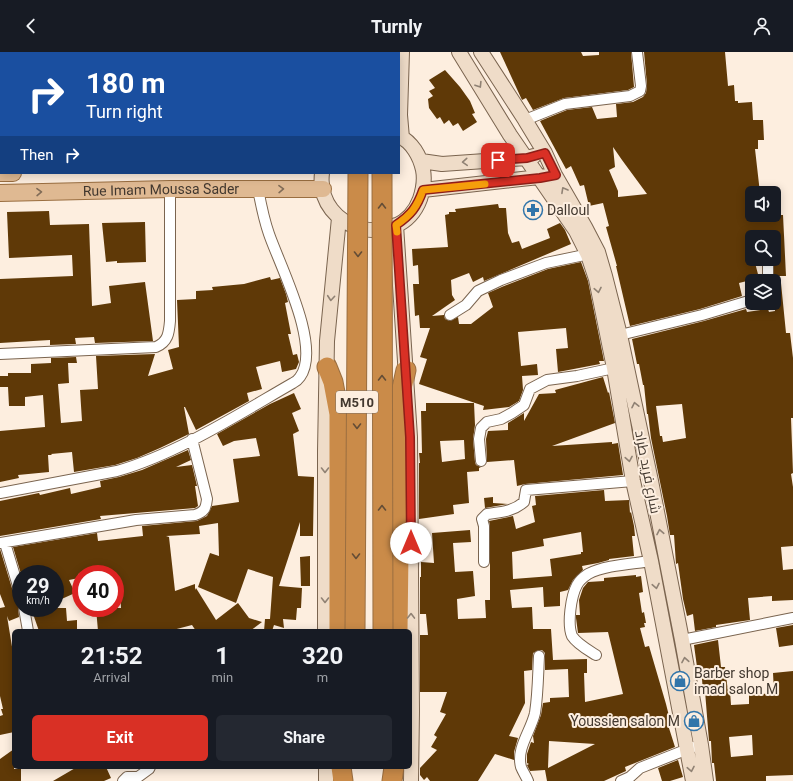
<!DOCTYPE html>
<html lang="en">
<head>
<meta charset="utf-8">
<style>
	:root { --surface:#171b24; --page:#242831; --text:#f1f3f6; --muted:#9ea1a6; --accent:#d93025 }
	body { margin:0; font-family:Roboto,Cairo,sans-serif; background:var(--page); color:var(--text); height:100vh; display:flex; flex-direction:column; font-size:15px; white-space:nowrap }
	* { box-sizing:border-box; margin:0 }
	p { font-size:13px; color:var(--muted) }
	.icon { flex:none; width:22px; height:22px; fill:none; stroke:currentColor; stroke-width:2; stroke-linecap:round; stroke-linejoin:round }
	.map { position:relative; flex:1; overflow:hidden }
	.drawer { position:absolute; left:12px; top:577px; width:400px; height:140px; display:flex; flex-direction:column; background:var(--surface); border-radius:6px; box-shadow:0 2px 10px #0003 }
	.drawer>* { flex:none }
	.banner { position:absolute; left:0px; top:0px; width:400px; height:122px; box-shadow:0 2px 10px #0003; background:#1a4fa0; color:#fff; overflow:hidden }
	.fabs { position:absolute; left:745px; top:134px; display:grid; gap:8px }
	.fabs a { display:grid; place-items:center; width:36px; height:36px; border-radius:6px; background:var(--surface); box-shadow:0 2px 10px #0003; font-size:20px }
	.speed { position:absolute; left:12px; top:513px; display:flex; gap:8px; font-size:20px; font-weight:700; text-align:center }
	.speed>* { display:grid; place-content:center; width:52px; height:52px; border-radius:50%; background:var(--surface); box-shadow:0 2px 10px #0003; line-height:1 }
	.speed small { font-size:10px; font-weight:400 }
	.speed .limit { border:6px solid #d22; background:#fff; color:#111 }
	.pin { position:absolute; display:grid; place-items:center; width:34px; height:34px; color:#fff; margin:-17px; border-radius:8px; box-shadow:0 2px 6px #0006 }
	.me { position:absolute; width:44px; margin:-22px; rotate:0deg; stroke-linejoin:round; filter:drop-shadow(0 0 3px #0008) }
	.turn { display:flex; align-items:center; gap:14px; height:84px; padding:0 20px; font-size:18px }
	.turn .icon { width:52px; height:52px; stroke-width:2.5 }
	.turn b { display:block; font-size:28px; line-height:34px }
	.then { display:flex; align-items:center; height:38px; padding:0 20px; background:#0003; gap:8px; font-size:15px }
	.eta { display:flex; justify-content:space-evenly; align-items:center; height:68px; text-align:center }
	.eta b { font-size:24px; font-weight:700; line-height:28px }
	.action { display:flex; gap:8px; margin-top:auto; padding:8px 20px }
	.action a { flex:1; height:46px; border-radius:6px; background:var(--accent); color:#fff; font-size:16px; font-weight:700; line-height:46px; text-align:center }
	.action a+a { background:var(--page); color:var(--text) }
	header { display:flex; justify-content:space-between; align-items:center; height:52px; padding:0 20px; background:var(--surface); font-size:18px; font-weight:700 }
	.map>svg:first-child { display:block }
	.building { fill:#5f3907; fill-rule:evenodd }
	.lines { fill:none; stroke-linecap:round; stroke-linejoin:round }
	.street-casing { stroke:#7a644f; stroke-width:12 }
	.secondary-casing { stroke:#7a644f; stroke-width:16 }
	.primary-casing { stroke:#9a6e40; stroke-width:18 }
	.highway-casing { stroke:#9a6e40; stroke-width:21 }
	.street { stroke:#fff; stroke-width:10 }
	.secondary { stroke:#efdcc8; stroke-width:14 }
	.primary { stroke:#dfb992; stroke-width:16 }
	.highway { stroke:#ca8b49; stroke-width:19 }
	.highway-bridge-casing { stroke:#9a6e40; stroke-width:21; stroke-linecap:butt }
	.highway-bridge { stroke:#ca8b49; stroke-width:19 }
	.oneway { stroke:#908274 }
	.oneway2 { stroke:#816c57 }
	.oneway3 { stroke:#644d36 }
	.route-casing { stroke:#8d1f18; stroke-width:10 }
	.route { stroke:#d93025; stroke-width:7 }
	.slow { stroke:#f59e0b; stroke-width:7 }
	.labels { text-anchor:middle; stroke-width:4; stroke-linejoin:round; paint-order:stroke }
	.shield { fill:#fdeedf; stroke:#7a6f64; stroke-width:1 }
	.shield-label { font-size:13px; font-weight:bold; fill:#42382f }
	.street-label { font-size:14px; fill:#42382f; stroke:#fdeedf }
	.poi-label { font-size:14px; fill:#42382f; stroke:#fdeedf; text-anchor:start }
</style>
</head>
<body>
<header><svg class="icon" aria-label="back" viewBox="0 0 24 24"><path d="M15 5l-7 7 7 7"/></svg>Turnly<svg class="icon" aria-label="person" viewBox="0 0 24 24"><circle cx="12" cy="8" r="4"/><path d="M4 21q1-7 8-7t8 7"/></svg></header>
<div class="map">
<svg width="793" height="729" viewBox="0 0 793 729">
	<rect width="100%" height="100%" fill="#fdeedf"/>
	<!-- building -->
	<path class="building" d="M500,0H581L583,4L599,3V0H631L634,35L628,38L564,46L533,58L526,46L522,48Z
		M644,0H725L728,34L734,33L735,49H738V51L752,50L753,68H763L764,88H758V97H755L760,141H752V163H783L786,224H774V185H752V190L750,191L752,199V207H754L759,226L739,231L742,244L700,257L630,274L616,214H617L606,175L609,174L603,151L589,154L584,133L580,134L571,114L566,117L540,69L567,58L592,55L597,67L617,65L616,52L633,50L643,45L646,41L647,33ZM613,95L622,108L647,142L618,145V139L609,118L615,115Z
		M445,18L460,35L470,49L475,61L472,62L477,70L463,79L458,71L453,74L449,68L444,72L440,65L437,67L429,56L428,47L433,44L429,39L435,36L429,28Z
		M498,152L499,156H506L508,181L512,191L519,189L522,197L550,186L547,177L560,171L565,178L571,192L484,229L483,225L473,230L469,221L451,228L452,243L455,248L432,264L444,263L445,267L450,269L458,265L459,272H471L493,255L488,241L504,234L548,217L581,210L588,229L604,309H599L600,312L558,320L556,297L568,296L566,276L518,280L521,314L537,312L538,323L522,324L523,338L519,349L509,355L483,358L484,354L419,332L427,307L420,305L430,276H420L419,263L415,264L413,232H419L418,213L413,214L412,197L448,195L445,163L449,162V160H456L455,157Z
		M49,159L50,173L89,172L92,254L111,251L109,234L145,230L153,289L95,291L94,285L75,286L76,292L50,293V288L0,291V227L73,224L72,203L9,206L7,160Z
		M145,170L146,210L117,211V209L106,210L102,171Z
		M270,225L271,228L280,226L286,242L288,250L285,251L291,282H288L293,303L297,302L299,310L296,317L282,320L280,309L256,315L262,337L247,341L249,349L196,378L185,355H184L189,382L160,396L137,406L115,413L74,420L72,400L51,402L52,403H48L49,420L18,423L19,426L0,430V379L45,375L43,343L25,345V354H9L8,335H0V324H8V321H31V312L51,311V306L76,305L77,311H68L69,331L58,332L61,371L82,369L80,338L98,337L96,304L155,302L148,324L173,317L168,298L179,295L177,248L196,247V239L213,238L212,235L244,232Z
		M781,231L786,281H790L793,306V366H791L793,421L791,422L793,435V494L781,495L783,518L793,517V548L772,549V544L748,546L750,568L716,573V575L695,579L693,562L687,564L683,547L678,511L676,512L674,483H670L667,464L651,386L648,362H647L644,333H643L639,312H637L632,287L704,269L746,257L747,260L768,257L769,260L775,259L774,232ZM682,352L686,386L663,390L662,384H660L656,354Z
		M603,325L608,341L609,340L615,371L552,394L612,390V392L618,391L623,423L525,432L517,434L514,408L487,410L486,387L488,379L508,378V371L524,361V369L539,342L556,341L555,338Z
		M294,341L301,357L292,361L299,379L293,382L298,424L314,425L313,484H300V470L279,534L302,536L301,556H297L296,568L283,567L284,576L274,573L272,579H264L265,567H270L273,525L248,517L236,551L198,535L210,501L219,504L218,471L199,474L200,482L166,484L169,485L175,539L195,532V538L196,536L216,568L238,551L249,566L262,570L250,579H196L192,573L169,579H98L96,556H121L120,537H115V522H98V518L78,522L79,526L69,528L75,541L55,550V522H21L13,495L97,481L98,489L143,484L142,474L197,469L207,464L212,454L239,450L233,407L260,404L256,386L234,389L223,394L217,382L270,352Z
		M426,351H474L475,373L473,387L475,410L476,413L481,415L479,416V419L467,420L469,451L453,453L454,462L419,467V411H420L419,401H422L421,359H426ZM464,388L465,407L442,410L440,389Z
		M188,398L191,408L176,415L192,413L197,434H195L198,454L195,456L100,464L101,467L0,484V449L39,441L40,443L70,436L71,442L101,435L100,429L119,425L142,418Z
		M604,438L605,449L629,448L630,461L631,460L634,474L635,484H632L634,504L609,507V508L598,511L582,514L583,518L573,528L568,538L560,540V554L544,555L543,535L510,538L512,556L532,555L533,577H551L553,608L587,607V621H584L585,650L623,642L608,580L578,581L576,566V563H580L579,548L583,536L588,530L604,529V526L636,523V525L641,524L643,540L639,541L642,561L644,560L646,571H644L645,575L640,576L645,595L649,594L666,652L671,672L668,673L675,695L625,715L626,719L604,729H547L545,718L530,719L527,713L529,712L527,711V702L531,690L534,691L533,684L541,663L543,651L550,650V646L569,645L568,617L545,618V601L542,598H539L533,601L532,618L524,619L525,651L509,684L518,686L514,700V708L495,702L478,729H430L427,725L424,728L420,723V716L437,698L431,695L437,685L434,683L446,662L440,660L447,640H420V583H428L426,562H420V525H421V510L434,511L432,481L470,478L471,490L453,491L455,520L473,519L475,544L457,547L458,567L486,566L485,548H490V474L489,469L513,464L516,477L535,470L532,454L536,453L535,444ZM581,480L583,500H581V502L550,507L552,524L513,527L512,500L544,494L543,487ZM549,689L595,692L548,716Z
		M493,445V451L508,452L485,456L484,446Z
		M0,497L15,546L17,549L21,550L18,554L19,565L9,569L7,564L14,607V680L0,683V664L3,663L1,657H3L0,644V556L5,555L0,542Z
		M310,504V534H301L300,505Z
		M31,556H66L67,569L77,568V579H39L32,559L31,560Z
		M793,573V593L779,595L776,576Z
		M718,588L721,615H725L728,640L730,639L731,653L749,652V643L773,641L774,640L773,621L793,619V723L766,724V729H716L714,711H712L711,689H709L705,639L703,640L701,614L697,615L694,593ZM752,683L753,703L731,705L729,685Z
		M14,697V717H21V729H0V707Z
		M678,708L683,725L670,729H662L658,716Z
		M77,715H106L111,726L104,729H53Z"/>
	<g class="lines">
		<defs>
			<path id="street" d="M170,0V1
				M525,68L565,52L630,44L640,39L641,34L637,0
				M768,229V207
				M450,263L466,253L478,239L501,228L546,211L594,201
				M620,283L702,263L752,248
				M0,302L156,295C168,290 169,281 170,269V137
				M481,409L479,387L481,376L487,370L501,367L512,361L524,353L530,337L547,328L577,324L614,316
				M0,441L117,419C177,402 239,362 293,331C295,330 298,328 300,325C322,295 280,214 269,182C264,168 261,153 258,137
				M0,491L136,468L195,463C204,460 206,457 207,447L192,387
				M5,491L21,544
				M484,510V474L482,467L487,462C501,460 512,460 524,450L526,438L633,429
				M24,556L28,579
				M682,588L793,566
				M596,603C588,598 577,592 572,584C567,572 571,544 577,533C579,529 585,524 588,522C605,513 632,512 651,509
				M123,729L127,725H138L149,717L150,715
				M528,729C526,724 523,720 521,715C516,696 531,679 535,661C538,642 538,623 539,604
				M621,729L630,725L640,716L693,695"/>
			<path id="secondary" d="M402,0L400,63L402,86
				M459,0L510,83L576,179L588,203L596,227L614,316L633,429L651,509L693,729
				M481,0L525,68L545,101L555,123L585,175L598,200L605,224L620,283L651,429L682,588L701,693L706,729
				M421,109L442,112L527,106L534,104
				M322,121C315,180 400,201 420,147C423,138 425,128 423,118C420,104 412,90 399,84
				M423,138L548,124
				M396,173L410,385L412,659L411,729
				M325,579V399L327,289L339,166
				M326,715V729"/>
			<g id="primary">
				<path d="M0,121H13"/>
				<path id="s1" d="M0,141L170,137H323"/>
			</g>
			<path id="highway" d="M341,0V1
				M359,1V0
				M382,1V0
				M327,315L333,330L339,362V579
				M398,579L400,421L399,350L406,318
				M341,715L343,729
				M392,729L394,715"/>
		</defs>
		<!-- street casing -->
		<use href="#street" class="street-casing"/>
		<!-- secondary casing -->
		<use href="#secondary" class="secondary-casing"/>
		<!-- primary casing -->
		<use href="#primary" class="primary-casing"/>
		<!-- highway casing -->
		<use href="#highway" class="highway-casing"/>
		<!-- street -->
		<use href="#street" class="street"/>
		<!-- secondary -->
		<use href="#secondary" class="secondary"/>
		<!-- primary -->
		<use href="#primary" class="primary"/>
		<!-- highway -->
		<use href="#highway" class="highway"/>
		<defs>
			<path id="highway-bridge" d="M382,121L383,579
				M355,579L358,121"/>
		</defs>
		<!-- highway-bridge casing -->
		<use href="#highway-bridge" class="highway-bridge-casing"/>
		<!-- highway-bridge -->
		<use href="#highway-bridge" class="highway-bridge"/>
	</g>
	<!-- one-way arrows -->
	<defs><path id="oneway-chevron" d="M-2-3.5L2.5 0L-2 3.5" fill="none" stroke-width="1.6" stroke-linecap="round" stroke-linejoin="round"/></defs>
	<g class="oneway">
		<use href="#oneway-chevron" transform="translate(479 33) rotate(58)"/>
		<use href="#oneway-chevron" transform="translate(465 110) rotate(176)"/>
		<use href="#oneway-chevron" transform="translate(564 138) rotate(-119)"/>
		<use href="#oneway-chevron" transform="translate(598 238) rotate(79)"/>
		<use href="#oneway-chevron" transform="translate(331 246) rotate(95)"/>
		<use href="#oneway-chevron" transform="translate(635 353) rotate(-102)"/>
		<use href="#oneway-chevron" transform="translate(629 407) rotate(80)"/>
		<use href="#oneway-chevron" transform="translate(325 418) rotate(90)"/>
		<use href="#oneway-chevron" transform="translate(660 480) rotate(-101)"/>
		<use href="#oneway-chevron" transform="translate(656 534) rotate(79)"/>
		<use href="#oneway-chevron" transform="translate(325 548) rotate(90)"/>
		<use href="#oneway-chevron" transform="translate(411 564) rotate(-89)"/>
		<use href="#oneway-chevron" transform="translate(685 608) rotate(-100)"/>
		<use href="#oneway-chevron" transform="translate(691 717) rotate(79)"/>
	</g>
	<g class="oneway2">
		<use href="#oneway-chevron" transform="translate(281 137) rotate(-1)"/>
		<use href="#oneway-chevron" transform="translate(39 140) rotate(-1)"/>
	</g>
	<g class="oneway3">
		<use href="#oneway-chevron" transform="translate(382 154) rotate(-90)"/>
		<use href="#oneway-chevron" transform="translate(358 202) rotate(90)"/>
		<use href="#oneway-chevron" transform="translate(382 326) rotate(-90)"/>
		<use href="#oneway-chevron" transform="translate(357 374) rotate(90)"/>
		<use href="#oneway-chevron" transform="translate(382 456) rotate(-90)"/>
		<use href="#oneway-chevron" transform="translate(356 504) rotate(90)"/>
	</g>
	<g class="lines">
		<defs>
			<path id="route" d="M411,491L410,385L396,173C411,163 417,155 423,138L540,126L556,123L545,101L527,106L498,108"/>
		</defs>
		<!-- route casing -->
		<use href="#route" class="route-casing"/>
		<!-- route -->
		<use href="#route" class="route"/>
		<!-- slow -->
		<path class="slow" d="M397,180L396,173C411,163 417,155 423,138L485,132"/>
	</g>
	<!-- icons -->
	<defs>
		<symbol id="pharmacy-ring" viewBox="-11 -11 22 22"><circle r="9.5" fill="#fdeedf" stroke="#3175aa" stroke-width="1.5"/><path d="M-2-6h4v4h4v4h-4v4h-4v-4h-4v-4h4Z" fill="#3175aa"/></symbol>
		<symbol id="shop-ring" viewBox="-11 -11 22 22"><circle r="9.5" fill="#fdeedf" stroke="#3175aa" stroke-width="1.5"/><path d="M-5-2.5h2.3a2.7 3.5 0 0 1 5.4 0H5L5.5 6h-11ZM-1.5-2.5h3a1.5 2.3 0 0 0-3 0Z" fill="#3175aa"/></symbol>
	</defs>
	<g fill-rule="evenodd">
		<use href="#pharmacy-ring" x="522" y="147" width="22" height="22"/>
		<use href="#shop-ring" x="669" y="618" width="22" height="22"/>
		<use href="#shop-ring" x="683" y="658" width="22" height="22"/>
	</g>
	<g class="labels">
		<!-- shield labels -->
		<rect class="shield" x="336" y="339" width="42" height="22" rx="3"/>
		<g class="shield-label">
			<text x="357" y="355">M510</text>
		</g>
		<!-- street labels -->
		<g class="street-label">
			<text dy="5" stroke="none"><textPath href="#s1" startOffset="161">Rue Imam Moussa Sader</textPath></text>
			<text transform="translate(648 420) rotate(79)" y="5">شارع فريد طراد</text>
		</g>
		<!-- poi labels -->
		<g class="poi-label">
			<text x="547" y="163">Dalloul</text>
			<text x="694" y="626">Barber shop<tspan x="694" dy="16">imad salon M</tspan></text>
			<text x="680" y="674" text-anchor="end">Youssien salon M</text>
		</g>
	</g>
</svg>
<div class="fabs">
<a><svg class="icon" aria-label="sound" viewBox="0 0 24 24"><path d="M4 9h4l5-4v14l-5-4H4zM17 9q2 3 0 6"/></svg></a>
<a><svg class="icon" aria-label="search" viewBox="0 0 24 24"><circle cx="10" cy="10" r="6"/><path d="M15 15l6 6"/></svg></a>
<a><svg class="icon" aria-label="layers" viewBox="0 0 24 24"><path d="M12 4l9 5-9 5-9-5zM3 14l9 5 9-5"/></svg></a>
</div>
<div class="speed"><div>29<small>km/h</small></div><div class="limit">40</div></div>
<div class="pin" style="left:498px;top:108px;background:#d93025"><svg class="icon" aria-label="arrive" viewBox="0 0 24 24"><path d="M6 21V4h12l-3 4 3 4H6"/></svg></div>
<svg class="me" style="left:411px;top:491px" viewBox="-20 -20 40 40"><circle r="19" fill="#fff"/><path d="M0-13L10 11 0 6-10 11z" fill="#d93025"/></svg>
<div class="banner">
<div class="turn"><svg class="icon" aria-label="right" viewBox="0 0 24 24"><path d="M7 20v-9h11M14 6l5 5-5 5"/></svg><div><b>180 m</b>Turn right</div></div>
<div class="then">Then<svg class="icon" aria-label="right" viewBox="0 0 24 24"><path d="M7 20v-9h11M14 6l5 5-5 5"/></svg></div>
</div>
<section class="drawer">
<div class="eta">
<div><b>21:52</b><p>Arrival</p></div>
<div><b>1</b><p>min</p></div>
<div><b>320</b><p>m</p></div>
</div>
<div class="action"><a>Exit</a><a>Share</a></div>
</section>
</div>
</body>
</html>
